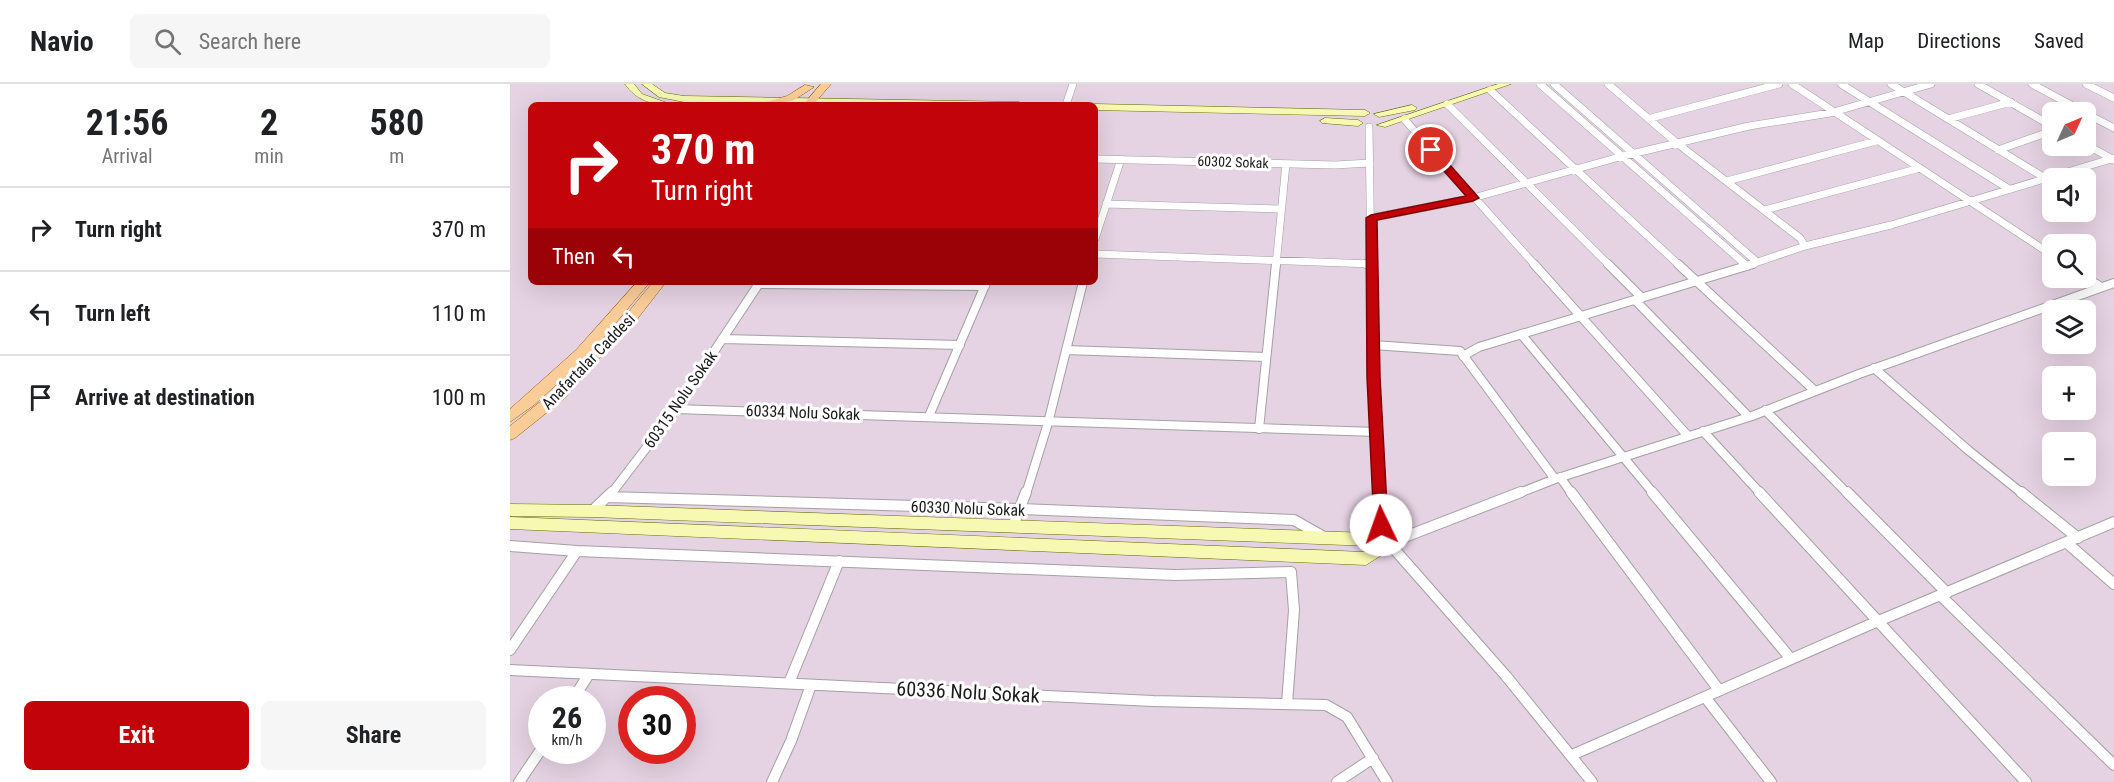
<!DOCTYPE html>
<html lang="en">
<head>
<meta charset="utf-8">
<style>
	:root { --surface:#fff; --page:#f6f6f6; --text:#202124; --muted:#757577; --line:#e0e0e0; --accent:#c20309 }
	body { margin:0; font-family:"Roboto Condensed",sans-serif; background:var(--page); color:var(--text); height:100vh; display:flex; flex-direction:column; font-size:22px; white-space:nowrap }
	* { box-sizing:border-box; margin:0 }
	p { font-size:20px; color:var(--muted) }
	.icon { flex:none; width:33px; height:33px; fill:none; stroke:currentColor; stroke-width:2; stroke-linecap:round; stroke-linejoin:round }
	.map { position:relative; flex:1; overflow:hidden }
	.details { display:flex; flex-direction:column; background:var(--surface); width:510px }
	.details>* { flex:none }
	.top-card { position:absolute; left:18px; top:18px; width:570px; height:183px; border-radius:9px; box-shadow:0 6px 24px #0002; background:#c20309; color:#fff; overflow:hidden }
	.needle { width:39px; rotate:46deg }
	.tools { position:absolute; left:1532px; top:18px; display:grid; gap:12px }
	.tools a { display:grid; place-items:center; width:54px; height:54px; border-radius:9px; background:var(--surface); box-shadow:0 6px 24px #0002; font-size:30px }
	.speed { position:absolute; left:18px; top:602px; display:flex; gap:12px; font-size:30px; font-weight:700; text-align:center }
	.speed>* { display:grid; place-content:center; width:78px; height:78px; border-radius:50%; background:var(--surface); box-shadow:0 6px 24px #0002; line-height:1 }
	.speed small { font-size:15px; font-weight:400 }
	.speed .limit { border:9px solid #d22; background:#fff; color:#111 }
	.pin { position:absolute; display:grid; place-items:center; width:51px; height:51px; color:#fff; margin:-26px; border:3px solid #fff; border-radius:50%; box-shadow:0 2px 6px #0007 }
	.me { position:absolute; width:66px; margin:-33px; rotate:357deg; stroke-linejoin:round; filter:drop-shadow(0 0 4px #0008) }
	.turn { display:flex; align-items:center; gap:21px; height:126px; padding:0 24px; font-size:27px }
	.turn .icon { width:78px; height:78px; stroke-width:2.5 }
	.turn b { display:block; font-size:42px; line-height:51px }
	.then { display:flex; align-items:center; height:57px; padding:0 24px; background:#0003; gap:12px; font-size:22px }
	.eta { display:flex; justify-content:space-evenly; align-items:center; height:102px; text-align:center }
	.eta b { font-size:36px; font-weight:700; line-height:42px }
	.cta { display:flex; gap:12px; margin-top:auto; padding:12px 24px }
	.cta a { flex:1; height:69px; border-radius:9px; background:var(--accent); color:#fff; font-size:24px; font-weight:700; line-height:69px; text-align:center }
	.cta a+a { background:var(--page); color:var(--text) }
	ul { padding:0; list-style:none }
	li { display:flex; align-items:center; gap:18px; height:84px; padding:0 24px; border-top:2px solid var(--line) }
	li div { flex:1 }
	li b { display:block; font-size:22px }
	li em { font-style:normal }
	header { display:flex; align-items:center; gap:36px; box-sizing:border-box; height:84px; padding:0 30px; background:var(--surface); border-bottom:2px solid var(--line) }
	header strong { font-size:28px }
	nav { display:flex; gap:33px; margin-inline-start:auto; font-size:21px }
	.search { width:420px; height:54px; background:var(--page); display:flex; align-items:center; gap:15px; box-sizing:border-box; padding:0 21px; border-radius:9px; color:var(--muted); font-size:22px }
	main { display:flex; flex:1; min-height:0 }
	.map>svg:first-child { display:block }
	.industrial { fill:#e5d2e2; fill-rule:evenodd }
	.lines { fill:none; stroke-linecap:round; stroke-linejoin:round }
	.street-far2-casing { stroke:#a2a2a2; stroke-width:8 }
	.street-far1-casing { stroke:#a2a2a2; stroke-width:10 }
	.street-casing { stroke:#a2a2a2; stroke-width:12 }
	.secondary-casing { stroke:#656d06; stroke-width:1 }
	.primary-casing { stroke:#8f5c02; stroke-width:1 }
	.street-far2 { stroke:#fff; stroke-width:7 }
	.street-far1 { stroke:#fff; stroke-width:8 }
	.street { stroke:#fff; stroke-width:10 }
	.secondary { fill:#f7f8b2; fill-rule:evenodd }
	.primary { fill:#facc97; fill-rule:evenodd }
	.route { fill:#c20309; stroke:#7e0206; stroke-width:1.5 }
	.labels { text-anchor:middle; stroke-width:6; stroke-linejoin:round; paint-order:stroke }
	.far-street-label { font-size:14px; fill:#1b1b1b; stroke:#fff }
	.street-label { font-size:16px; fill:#1b1b1b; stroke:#fff }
	.near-street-label { font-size:20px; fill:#1b1b1b; stroke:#fff }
</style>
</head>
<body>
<header>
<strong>Navio</strong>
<div class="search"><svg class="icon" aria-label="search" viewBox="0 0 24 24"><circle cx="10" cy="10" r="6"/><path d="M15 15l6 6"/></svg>Search here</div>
<nav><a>Map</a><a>Directions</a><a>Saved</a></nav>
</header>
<main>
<section class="details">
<div class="eta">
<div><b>21:56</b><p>Arrival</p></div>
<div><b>2</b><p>min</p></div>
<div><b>580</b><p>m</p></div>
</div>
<ul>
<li><svg class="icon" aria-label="right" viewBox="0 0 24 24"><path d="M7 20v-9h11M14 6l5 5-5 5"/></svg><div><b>Turn right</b></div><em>370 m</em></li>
<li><svg class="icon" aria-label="left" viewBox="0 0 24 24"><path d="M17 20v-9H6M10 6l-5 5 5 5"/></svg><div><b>Turn left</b></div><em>110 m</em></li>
<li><svg class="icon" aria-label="arrive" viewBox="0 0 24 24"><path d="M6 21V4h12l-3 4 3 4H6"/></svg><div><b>Arrive at destination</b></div><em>100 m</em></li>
</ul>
<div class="cta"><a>Exit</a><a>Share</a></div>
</section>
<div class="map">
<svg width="1604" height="698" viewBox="0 0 1604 698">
	<rect width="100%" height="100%" fill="#ece8e0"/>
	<!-- industrial -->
	<path class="industrial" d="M0,0H1604V698H0ZM21,21H585V198H21ZM1542,28H1575V62H1542ZM1542,94H1575V128H1542ZM1542,160H1575V194H1542ZM1542,226H1575V260H1542ZM1542,292H1575V326H1542ZM1542,358H1575V392H1542ZM32,615H82V666H32ZM122,615H172V666H122Z"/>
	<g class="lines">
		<defs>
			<path id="street-far2" d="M1030,0L1236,181
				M1044,0L1247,178
				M1098,0L1168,60L1290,154L1295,162L1239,181
				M1282,0L1542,171
				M1331,0L1499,105
				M1381,0L1535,94
				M1468,0L1542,42
				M1522,0L1574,28
				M1576,0L1604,14
				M980,6L1169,181
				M937,20L1099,181
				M556,21L563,0
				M1575,29L1604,44
				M1141,34L1269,0
				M894,35L1025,181
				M1438,35L1501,18
				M859,43L861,181
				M1575,60L1604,76
				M1488,66L1542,47
				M585,75L825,81L860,79
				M1217,97L1366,57
				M596,120L771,125
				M1255,126L1410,84
				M861,134L963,114L1113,72L1239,42L1320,29L1421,0
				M585,155L611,75
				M1295,162L1381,141L1604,74
				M585,170L862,180
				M766,181L776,80"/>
			<path id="street-far1" d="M856,180H862
				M861,180L863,293L869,410
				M1024,180L1178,352
				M1098,180L1132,214
				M1168,180L1305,307
				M1234,180L1237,182
				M1575,193L1591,203
				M248,200L475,202
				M1125,216L1239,333
				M1011,250L1144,410
				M212,255L450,261
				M863,261L950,267L1045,395
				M556,266L756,273
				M953,272L969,263L1243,180
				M1364,284L1458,366L1513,410
				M166,325L867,348
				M1255,326L1338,410
				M419,332L476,199
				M749,345L766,180
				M1193,347L1251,410
				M1050,393L1062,410
				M101,410L166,325L250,198
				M516,410L538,339L573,198
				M1007,410L1045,395L1242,332L1349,290L1604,199"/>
			<path id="street" d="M869,408L871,441L885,466L996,592L1082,698
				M1061,408L1209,606
				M1142,408L1281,575
				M1249,408L1516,698
				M1337,408L1437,509
				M1511,408L1568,454
				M98,413L511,425L784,436L814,453
				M82,427L102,408
				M503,442L516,408
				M879,459L1011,408
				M1557,459L1604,500
				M0,462L67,467L665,491L781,488L784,526L777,620
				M1430,511L1604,681
				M0,566L67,467
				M0,586L643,617L816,621L837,633L877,698
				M279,599L329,477
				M1195,613L1261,698
				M63,615L79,590
				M1062,671L1359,541L1604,438
				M9,698L32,664
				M262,698L281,657L301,601
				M827,698L863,674"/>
			<path id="secondary" d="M115,0H124L132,10L163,21C142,21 127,17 115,0Z
				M132,0H142L155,9L174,12L509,18L514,21H282L174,18L149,13Z
				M988,0H1001L875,43L867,41Z
				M585,20L855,26L860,29L855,32L585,26V21H582Z
				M902,21L907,24L905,26L869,33L864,30Z
				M815,34L848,36L853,39L848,42L812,39L810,37Z
				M0,420L82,421L858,449L884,455L886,459L884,463L856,481L0,445V433L854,468L863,462L82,433L0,432Z"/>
			<path id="primary" d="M311,0H321L303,21H293Z
				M295,1L304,3L284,16L261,21L256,18L277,12Z
				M127,198H140L89,259L111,237L143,198H156L121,243L74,290L55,314L5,354L0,356V342L45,306L56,292L24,321L0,338V325L66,266Z"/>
		</defs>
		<!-- street-far2 casing -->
		<use href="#street-far2" class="street-far2-casing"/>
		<!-- street-far1 casing -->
		<use href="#street-far1" class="street-far1-casing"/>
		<!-- street casing -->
		<use href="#street" class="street-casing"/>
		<!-- secondary casing -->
		<use href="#secondary" class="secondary-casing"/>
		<!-- primary casing -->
		<use href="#primary" class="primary-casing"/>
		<!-- street-far2 -->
		<use href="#street-far2" class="street-far2"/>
		<!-- street-far1 -->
		<use href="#street-far1" class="street-far1"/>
		<!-- street -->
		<use href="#street" class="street"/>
		<!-- secondary -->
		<use href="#secondary" class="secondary"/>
		<!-- primary -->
		<use href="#primary" class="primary"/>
	</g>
	<!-- route -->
	<path class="route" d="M918,64H925L969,114L963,117L867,136L870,293L878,441L876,445H866L864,441L857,293L856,134L861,131L956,112L918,69Z"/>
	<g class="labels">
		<!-- far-street labels -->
		<g class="far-street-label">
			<text transform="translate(723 78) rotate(2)" y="5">60302 Sokak</text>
		</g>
		<!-- street labels -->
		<g class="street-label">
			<text transform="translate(78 277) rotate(-46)" y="6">Anafartalar Caddesi</text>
			<text transform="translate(170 315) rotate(-55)" y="6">60315 Nolu Sokak</text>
			<text transform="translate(293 328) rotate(2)" y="6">60334 Nolu Sokak</text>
			<text transform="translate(458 424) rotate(2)" y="6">60330 Nolu Sokak</text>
		</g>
		<!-- near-street labels -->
		<g class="near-street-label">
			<text transform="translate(458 608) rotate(3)" y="7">60336 Nolu Sokak</text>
		</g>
	</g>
</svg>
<div class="tools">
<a><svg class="needle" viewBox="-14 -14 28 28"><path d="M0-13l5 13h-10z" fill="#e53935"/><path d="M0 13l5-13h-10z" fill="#757577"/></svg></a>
<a><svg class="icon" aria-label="sound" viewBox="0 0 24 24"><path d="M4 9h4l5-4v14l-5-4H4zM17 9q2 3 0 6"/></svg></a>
<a><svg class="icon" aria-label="search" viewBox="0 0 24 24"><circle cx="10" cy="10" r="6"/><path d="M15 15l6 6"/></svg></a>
<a><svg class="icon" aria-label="layers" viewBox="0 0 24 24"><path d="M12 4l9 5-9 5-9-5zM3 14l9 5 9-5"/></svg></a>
<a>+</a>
<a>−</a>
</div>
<div class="speed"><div>26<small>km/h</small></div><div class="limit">30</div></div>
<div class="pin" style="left:921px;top:66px;background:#d93025"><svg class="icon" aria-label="arrive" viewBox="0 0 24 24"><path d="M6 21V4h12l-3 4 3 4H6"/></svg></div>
<svg class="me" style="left:871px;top:441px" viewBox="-20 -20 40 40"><circle r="19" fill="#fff"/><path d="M0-13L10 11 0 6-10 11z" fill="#c20309"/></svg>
<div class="top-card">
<div class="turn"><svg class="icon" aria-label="right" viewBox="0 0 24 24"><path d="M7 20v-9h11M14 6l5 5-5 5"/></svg><div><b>370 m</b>Turn right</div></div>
<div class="then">Then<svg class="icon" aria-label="left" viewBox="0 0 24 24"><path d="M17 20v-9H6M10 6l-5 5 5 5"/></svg></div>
</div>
</div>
</main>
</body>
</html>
